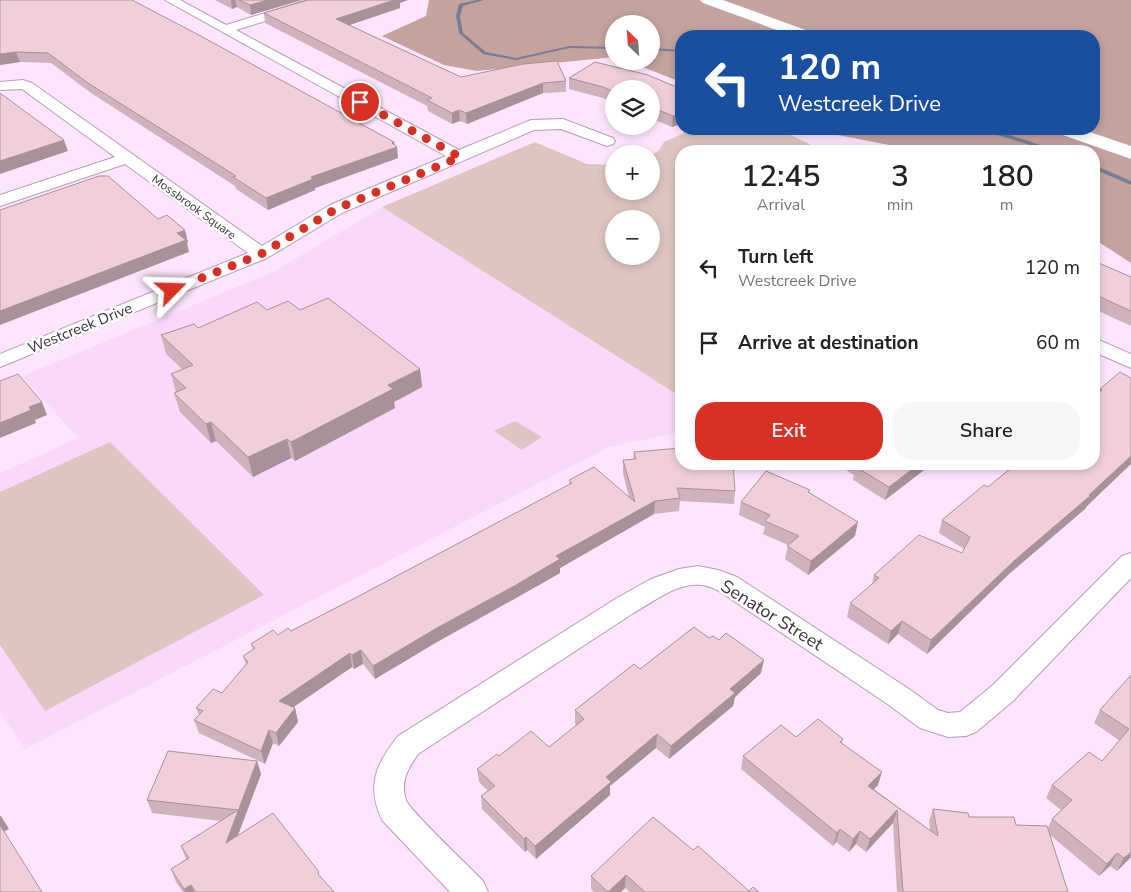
<!DOCTYPE html>
<html lang="en">
<head>
<meta charset="utf-8">
<style>
	:root { --surface:#fff; --page:#f6f6f6; --text:#222; --muted:#767676; --accent:#d93025 }
	body { margin:0; font-family:"Nunito Sans",sans-serif; background:var(--page); color:var(--text); height:100vh; display:flex; flex-direction:column; font-size:19px; white-space:nowrap }
	* { box-sizing:border-box; margin:0 }
	p { font-size:16px; color:var(--muted) }
	.icon { flex:none; width:28px; height:28px; fill:none; stroke:currentColor; stroke-width:2; stroke-linecap:round; stroke-linejoin:round }
	.map { position:relative; flex:1; overflow:hidden }
	.sheet { position:absolute; left:675px; top:145px; width:425px; height:325px; display:flex; flex-direction:column; background:var(--surface); border-radius:20px; box-shadow:0 2px 8px #0003 }
	.sheet>* { flex:none }
	.guide { position:absolute; left:675px; top:30px; width:425px; height:105px; border-radius:20px; box-shadow:0 2px 8px #0003; background:#1a4fa0; color:#fff; overflow:hidden }
	.needle { width:32px; rotate:335deg }
	.controls { position:absolute; left:605px; top:15px; display:grid; gap:10px }
	.controls a { display:grid; place-items:center; width:55px; height:55px; border-radius:50%; background:var(--surface); box-shadow:0 2px 8px #0003; font-size:25px }
	.pin { position:absolute; display:grid; place-items:center; width:42px; height:42px; color:#fff; margin:-21px; border:2px solid #fff; border-radius:50%; box-shadow:0 1px 5px #0007 }
	.me { position:absolute; width:55px; margin:-28px; rotate:68deg; stroke-linejoin:round; filter:drop-shadow(0 0 4px #0008) }
	.turn { display:flex; align-items:center; gap:18px; height:105px; padding:0 20px; font-size:22px }
	.turn .icon { width:65px; height:65px; stroke-width:2.5 }
	.turn b { display:block; font-size:35px; line-height:42px }
	.eta { display:flex; justify-content:space-evenly; align-items:center; height:85px; text-align:center }
	.eta b { font-size:30px; font-weight:600; line-height:35px }
	.cta { display:flex; gap:10px; margin-top:auto; padding:10px 20px }
	.cta a { flex:1; height:58px; border-radius:20px; background:var(--accent); color:#fff; font-size:20px; font-weight:600; line-height:58px; text-align:center }
	.cta a+a { background:var(--page); color:var(--text) }
	ul { padding:0; list-style:none }
	li { display:flex; align-items:center; gap:15px; height:75px; padding:0 20px }
	li div { flex:1 }
	li b { display:block; font-size:19px }
	li em { font-style:normal }
	.map>svg:first-child { display:block }
	.built { fill:#fad8fa }
	.green { fill:#dfc5c2; fill-rule:evenodd }
	.forest { fill:#c4a29e }
	.lines { fill:none; stroke-linecap:round; stroke-linejoin:round }
	.stream { fill:#797e94; fill-rule:evenodd }
	.minor-casing { stroke:#b69bb6; stroke-width:2 }
	.secondary-casing { stroke:#b69bb6; stroke-width:1 }
	.minor { fill:#fff; fill-rule:evenodd }
	.secondary { fill:#fff; fill-rule:evenodd }
	.wall { fill:#cfb2bb }
	.shaded-wall { fill:#a99199 }
	.building { fill:#f1cfda; stroke:#a99199 }
	.route { stroke:#d93025; stroke-width:9; stroke-dasharray:0 16.2 }
	.labels { text-anchor:middle; stroke-width:5; stroke-linejoin:round; paint-order:stroke }
	.far-street-label { font-size:12px; fill:#3b313c; stroke:#fff }
	.street-label { font-size:15px; fill:#3b313c; stroke:#fff }
	.near-street-label { font-size:18px; fill:#3b313c; stroke:#fff }
</style>
</head>
<body>
<div class="map">
<svg width="1131" height="892" viewBox="0 0 1131 892">
	<rect width="100%" height="100%" fill="#fde6fd"/>
	<!-- built -->
	<path class="built" d="M382,207L681,397V432L609,447L25,749L0,712V473L78,438L22,376L275,271Z"/>
	<!-- green -->
	<path class="green" d="M693,129H778L824,151H681V397L382,207L535,142L587,164L614,165V191H651V156L660,149L664,142ZM614,219H651V256H614Z
		M515,421L542,437L522,450L494,431Z
		M110,442L264,595L45,711L0,645V492Z"/>
	<!-- forest -->
	<path class="forest" d="M429,0H1131V263L1094,239V151H920L807,129H1094V36H681V82L627,61H651V24H614V57L477,71L444,65L382,36L426,16Z"/>
	<g class="lines">
		<!-- stream -->
		<path class="stream" d="M477,0H484L463,6L460,16L463,33L486,52L516,58L569,46L614,47V49L569,48L516,60L483,54L459,33L456,16L459,4Z
			M651,48L681,50V52L651,50Z
			M966,129H992L1058,151H1050L991,133L969,131Z
			M1094,165L1131,181V185L1094,169Z"/>
		<defs>
			<path id="minor" d="M165,0H180L226,25L308,0H327L325,3L236,30L459,150L531,120L563,119L613,138L615,141L613,144L607,146L561,129L534,130L342,213L267,258L0,367V354L248,253L125,164L0,206V195L115,157L22,89L0,90V82L23,80L32,83L262,246L330,205L446,156Z
				M1094,338L1131,354V368L1094,352Z
				M1131,553V578L1013,701L976,732L966,736L948,737L920,728L889,705L719,591C713,588 707,585 700,585C677,583 655,601 635,612L418,754C408,769 400,781 406,800C408,809 472,869 483,881L488,892H450L382,820C366,785 376,764 398,736L617,598L651,579L679,569L698,566L718,570L737,577L909,689L938,710L948,713L960,712L993,685L1122,556Z"/>
			<path id="secondary" d="M700,0H723L814,33L816,36H793L703,3Z
				M1055,129H1081L1131,146V159L1057,133Z"/>
		</defs>
		<!-- minor casing -->
		<use href="#minor" class="minor-casing"/>
		<!-- secondary casing -->
		<use href="#secondary" class="secondary-casing"/>
		<!-- minor -->
		<use href="#minor" class="minor"/>
		<!-- secondary -->
		<use href="#secondary" class="secondary"/>
	</g>
	<!-- wall -->
	<path class="wall" d="M0,0L394,142L398,158L315,188V190L268,210L236,189L235,186L91,93L51,63L20,62L0,65Z
		M215,0H302L251,15L237,7L232,9Z
		M308,0H408L400,3V8L349,25L461,77L566,81V92L543,93L467,124L460,121L452,124L428,111L427,106L265,23L264,13Z
		M569,78L681,89L672,127L651,118V89H614V103L603,98L569,89Z
		M1094,261L1131,277V326L1094,309Z
		M267,310H300L420,369L422,387L394,402L395,408L295,461L291,458L253,477L216,441L211,443L180,412L174,393L176,392L171,374L182,369L166,354L161,335L198,328Z
		M1120,372L1109,484L1087,506L1085,509L1010,573L927,654L898,634L888,644L847,617L850,603L872,584L874,575L962,553L964,549L939,533L942,520L988,487L1099,392L1100,389Z
		M634,452L735,491L734,504L680,501L679,511L654,514L560,568V573L516,598L437,642L375,679L363,664L354,669L352,667L293,707L295,708L298,722L279,746L273,743L265,764L199,733L194,720L199,715L196,708L222,693L246,665L243,656L253,650L251,644L278,635L291,631L357,597L569,485V480L629,497L623,474V460H633Z
		M836,464H932L885,500L853,480L854,475Z
		M810,490L809,493L855,536L808,575L785,559L788,545L763,534L765,527L739,515L741,502Z
		M709,638L761,673L735,697L733,706L669,759L656,748L610,786V795L536,859L527,850L525,852L482,809L481,796L488,791L479,782L477,769L499,756L549,747L577,725L575,724V710L640,669Z
		M1131,675V858H1130L1117,871L1110,866L1099,876L1050,835L1068,892H897L893,823L866,852L856,844L849,852L836,842L833,846L741,769L743,756L796,737L843,739L842,743L878,785L874,789L930,831L929,821L933,809L969,817L1016,825L1048,828L1052,819L1061,810L1046,798L1052,785L1102,761L1120,741L1094,723L1100,710Z
		M257,761L261,774L238,835L320,876L334,892H183L176,882L171,869L186,859L181,846L221,821L152,813L147,800Z
		M693,850L749,891L759,892H630L625,888L621,892H594L591,889V876Z"/>
	<!-- shaded-wall -->
	<path class="shaded-wall" d="M231,0H235L237,7L232,9Z
		M268,0H302L251,15L250,5Z
		M392,0H408L400,3V8L338,29L336,19Z
		M16,52L20,62L0,65V54Z
		M543,83V93L467,124L466,113Z
		M459,110L460,121L452,124V113Z
		M681,113V124L672,127L673,116Z
		M64,140L68,151L0,174V161Z
		M394,142L395,148L397,147L398,158L315,188V190L268,210L266,198L311,177Z
		M185,230L188,242L187,243L189,252L0,325V311Z
		M420,369L422,387L394,402L395,408L295,461L291,442L388,385Z
		M42,402L47,415L35,420L36,423L0,438V423L29,407Z
		M211,422L216,441L211,443L206,424Z
		M287,439L291,458L253,477L248,457Z
		M1131,456V464L1087,506L1085,509L1010,573L927,654L931,640L1015,560L1089,495Z
		M919,464H932L885,500L889,487Z
		M655,501L654,514L560,568V573L516,598L437,642L375,679L373,666L556,556Z
		M858,522L855,536L808,575L811,561Z
		M902,621L898,634L888,644L891,631Z
		M361,650L363,664L354,669L352,655Z
		M350,653L352,667L282,715L279,701Z
		M764,660L761,673L735,697L733,706L669,759L671,746L730,689Z
		M295,708L298,722L279,746L276,733Z
		M269,730L273,743L265,764L261,751Z
		M657,734L656,748L610,786V795L536,859L535,846L606,777Z
		M257,761L261,774L230,856L226,843Z
		M882,772L878,785L865,799L868,786Z
		M897,810L893,823L866,852L870,839Z
		M0,816H1L9,829L3,832L0,826Z
		M840,829L836,842L833,846L837,833Z
		M860,831L856,844L849,852L853,839Z
		M526,837L527,850L525,852L524,839Z
		M1131,852L1130,858L1117,871L1124,858Z
		M1117,853L1110,866L1099,876L1107,864Z
		M626,875L625,888L621,892H609Z
		M191,885L194,892H185L184,889Z"/>
	<!-- building -->
	<path class="building" d="M0,0H132L197,34L394,142L392,143L397,147L311,177L313,179L266,198L233,177L236,176L88,83L48,53L16,52L0,54Z
		M239,0H268L250,5Z
		M308,0H394L336,19L461,77L523,64L557,61L566,81L543,83L466,113L459,110L452,113L427,100L432,98L264,13Z
		M595,62L648,75L681,89V113L673,116L651,107V89H614V92L603,87L569,78Z
		M0,93L64,140L0,161Z
		M911,145L922,150L927,147L936,151H893L900,147L904,149Z
		M99,176H108L158,219L167,215L185,230L177,233L186,240L0,311V210Z
		M1094,261L1131,277V311L1094,294Z
		M328,298L420,369L388,385L393,389L291,442L287,439L248,457L211,422L206,424L174,393L186,388L171,374L193,365L161,335L194,324L198,328L257,302L267,310L288,301L300,310Z
		M1120,372L1131,378V456L1089,495L1090,496L1015,560L931,640L902,621L891,631L850,603L879,578L874,575L919,535L962,553L970,537L942,520L984,485L988,487L1016,464H1094V396L1102,390L1100,389Z
		M18,374L42,402L29,407L31,410L0,423V381Z
		M681,448V464H733L735,491L677,488L680,498L655,501L556,556L560,559L516,585L435,629L373,666L361,650L352,655L350,653L279,701L295,708L276,733L269,730L261,751L194,720L203,711L196,708L213,689L222,693L248,662L243,656L255,648L251,644L273,630L278,635L288,628L291,631L357,597L572,483L569,480L594,467L635,502L623,460L636,459L634,452Z
		M860,464H919L889,487L856,467Z
		M766,471L810,490L808,492L858,522L811,561L787,546L799,536L765,521L770,515L741,502Z
		M694,627L709,638L713,636L719,640L726,633L764,660L730,689L735,693L671,746L657,734L606,777L611,782L535,846L526,837L524,839L481,796L495,786L477,769L497,754L499,756L531,731L549,747L584,719L575,710L634,664L640,669Z
		M1131,675V852L1124,858L1117,853L1107,864L1052,819L1072,800L1052,785L1089,752L1102,761L1129,729L1100,710Z
		M818,719L843,739L840,742L882,772L868,786L938,836L933,809L968,813L969,817H1014L1016,825L1047,826L1068,892H903L897,810L870,839L860,831L853,839L840,829L837,833L743,756L781,725L796,737Z
		M168,751L257,761L226,843L273,813L319,872L318,874L334,892H196L191,885L184,889L171,869L189,858L181,846L238,810L147,800Z
		M653,817L693,850L698,846L749,891L753,887L759,892H645L626,875L608,892L591,876Z
		M0,825L42,892H0Z"/>
	<g class="lines">
		<!-- route -->
		<path class="route" d="M172,290L261,254L336,209L460,157L360,102"/>
	</g>
	<g class="labels">
		<!-- far-street labels -->
		<g class="far-street-label">
			<text transform="translate(194 207) rotate(36)" y="4">Mossbrook Square</text>
		</g>
		<!-- street labels -->
		<g class="street-label">
			<text transform="translate(80 328) rotate(-22)" y="5">Westcreek Drive</text>
		</g>
		<!-- near-street labels -->
		<g class="near-street-label">
			<text transform="translate(772 615) rotate(32)" y="6">Senator Street</text>
		</g>
	</g>
</svg>
<div class="controls">
<a><svg class="needle" viewBox="-14 -14 28 28"><path d="M0-13l5 13h-10z" fill="#e53935"/><path d="M0 13l5-13h-10z" fill="#767676"/></svg></a>
<a><svg class="icon" aria-label="layers" viewBox="0 0 24 24"><path d="M12 4l9 5-9 5-9-5zM3 14l9 5 9-5"/></svg></a>
<a>+</a>
<a>−</a>
</div>
<div class="pin" style="left:360px;top:102px;background:#d93025"><svg class="icon" aria-label="arrive" viewBox="0 0 24 24"><path d="M6 21V4h12l-3 4 3 4H6"/></svg></div>
<svg class="me" style="left:172px;top:290px" viewBox="-20 -20 40 40"><path d="M0-17L14 15 0 8-14 15z" fill="#d93025" stroke="#fff" stroke-width="4"/></svg>
<div class="guide">
<div class="turn"><svg class="icon" aria-label="left" viewBox="0 0 24 24"><path d="M17 20v-9H6M10 6l-5 5 5 5"/></svg><div><b>120 m</b>Westcreek Drive</div></div>
</div>
<section class="sheet">
<div class="eta">
<div><b>12:45</b><p>Arrival</p></div>
<div><b>3</b><p>min</p></div>
<div><b>180</b><p>m</p></div>
</div>
<ul>
<li><svg class="icon" aria-label="left" viewBox="0 0 24 24"><path d="M17 20v-9H6M10 6l-5 5 5 5"/></svg><div><b>Turn left</b><p>Westcreek Drive</p></div><em>120 m</em></li>
<li><svg class="icon" aria-label="arrive" viewBox="0 0 24 24"><path d="M6 21V4h12l-3 4 3 4H6"/></svg><div><b>Arrive at destination</b></div><em>60 m</em></li>
</ul>
<div class="cta"><a>Exit</a><a>Share</a></div>
</section>
</div>
</body>
</html>
